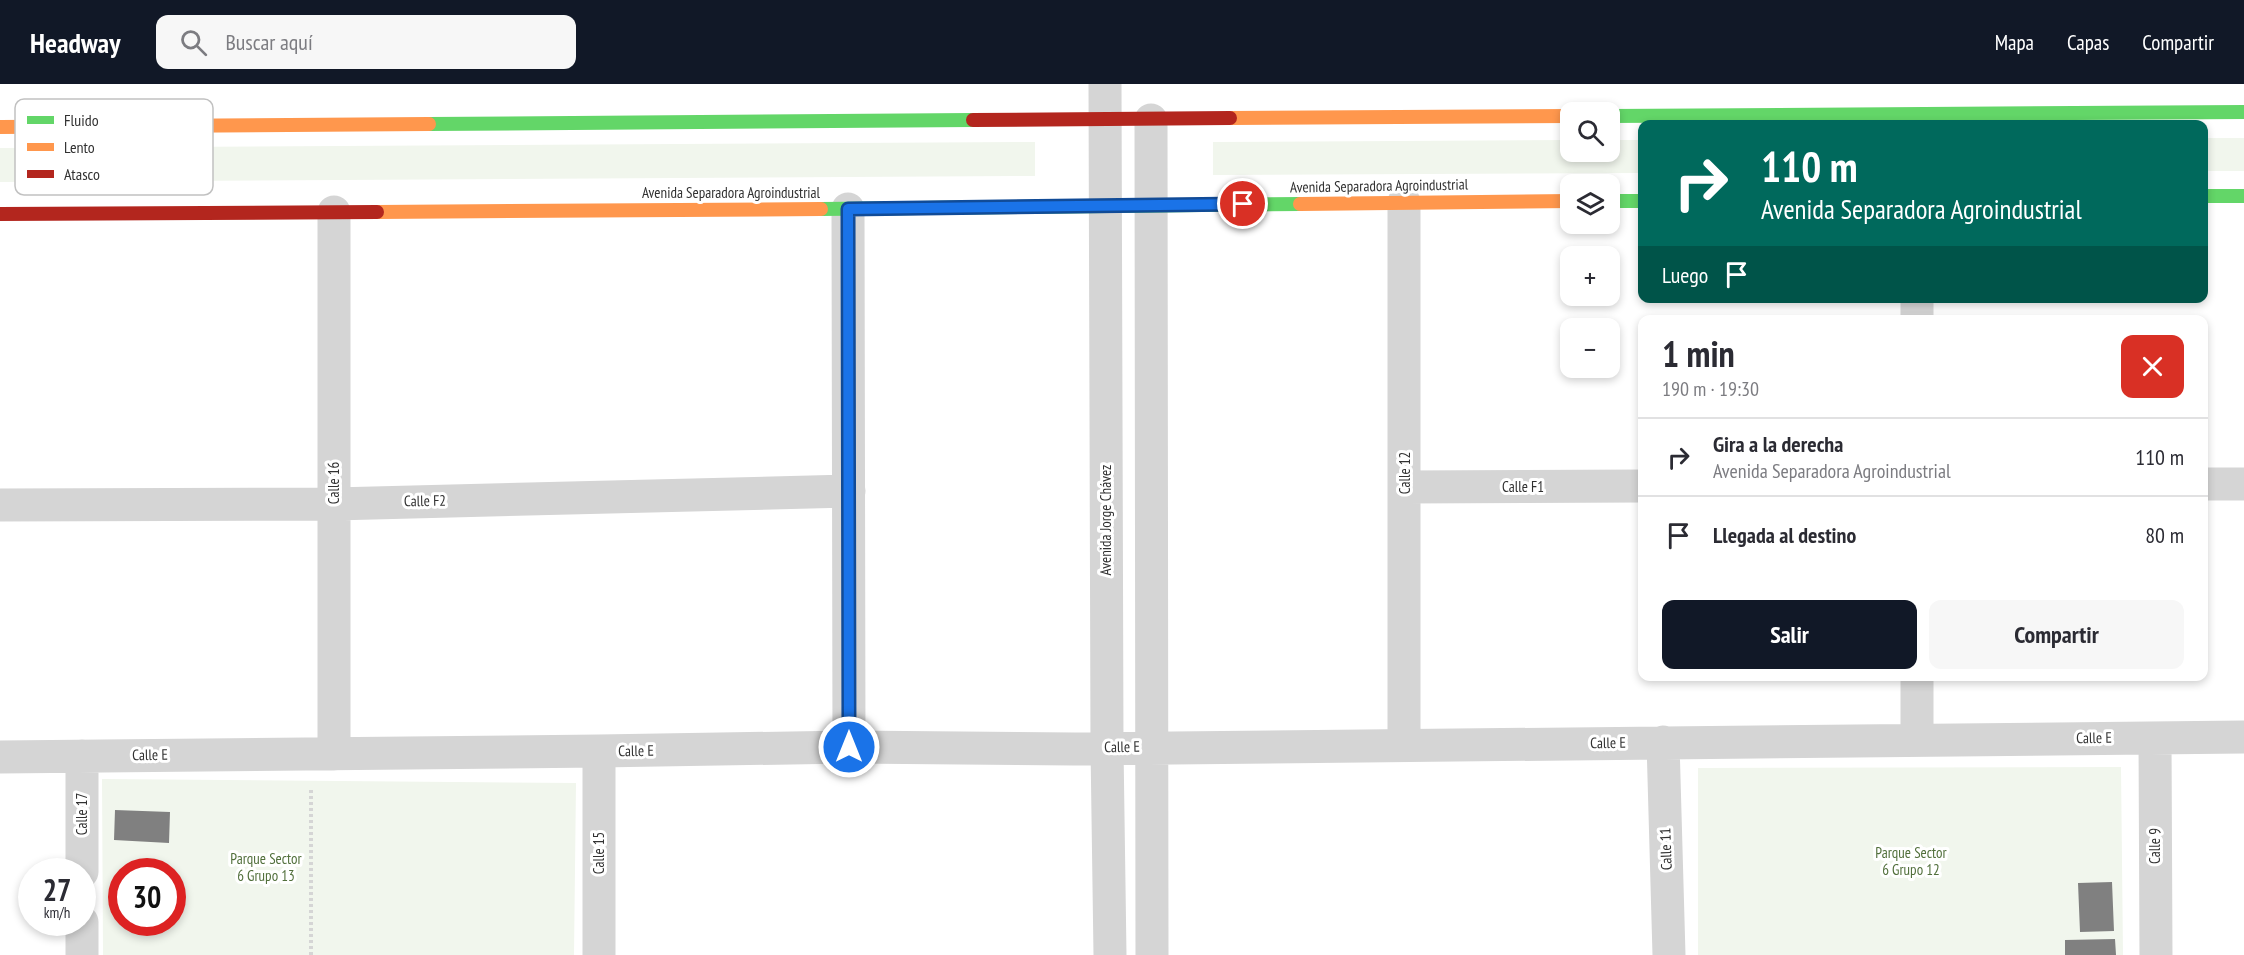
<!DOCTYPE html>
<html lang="es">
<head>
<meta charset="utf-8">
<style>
	:root { --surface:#fff; --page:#f7f7f7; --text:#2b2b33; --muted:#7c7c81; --line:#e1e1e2; --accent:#111827 }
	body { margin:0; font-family:"PT Sans Narrow",sans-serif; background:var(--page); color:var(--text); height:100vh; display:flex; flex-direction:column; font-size:22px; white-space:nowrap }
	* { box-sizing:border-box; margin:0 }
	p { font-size:20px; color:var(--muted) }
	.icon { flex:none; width:33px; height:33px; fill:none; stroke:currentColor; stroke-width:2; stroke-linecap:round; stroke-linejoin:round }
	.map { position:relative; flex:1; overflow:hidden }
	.details { position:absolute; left:1638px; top:231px; width:570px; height:366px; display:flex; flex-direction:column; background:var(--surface); border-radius:12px; box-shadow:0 3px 9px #0003 }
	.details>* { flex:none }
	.hud { position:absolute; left:1638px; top:36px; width:570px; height:183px; border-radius:12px; box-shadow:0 3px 9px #0003; background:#00695c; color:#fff; overflow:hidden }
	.tools { position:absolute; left:1560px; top:18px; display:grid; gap:12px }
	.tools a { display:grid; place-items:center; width:60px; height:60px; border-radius:12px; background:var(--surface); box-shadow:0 3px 9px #0003; font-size:30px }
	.speed { position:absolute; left:18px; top:774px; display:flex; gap:12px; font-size:30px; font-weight:700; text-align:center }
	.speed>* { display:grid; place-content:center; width:78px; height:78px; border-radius:50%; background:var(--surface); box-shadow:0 3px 9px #0003; line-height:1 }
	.speed small { font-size:15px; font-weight:400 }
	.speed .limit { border:9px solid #d22; background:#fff; color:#111 }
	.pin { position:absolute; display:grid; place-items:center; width:51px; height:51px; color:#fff; margin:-26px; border:3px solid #fff; border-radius:50%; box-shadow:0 2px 6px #0007 }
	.me { position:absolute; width:66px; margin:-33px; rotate:0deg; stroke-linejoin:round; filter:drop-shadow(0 0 4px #0008) }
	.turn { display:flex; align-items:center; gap:21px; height:126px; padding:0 24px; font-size:27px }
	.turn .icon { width:78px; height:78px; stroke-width:2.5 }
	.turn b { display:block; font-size:42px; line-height:51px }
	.then { display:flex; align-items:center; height:57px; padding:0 24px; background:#0003; gap:12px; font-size:22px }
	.round { display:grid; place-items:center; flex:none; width:63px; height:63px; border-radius:12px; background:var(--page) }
	.headline { display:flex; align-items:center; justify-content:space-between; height:102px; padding:0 24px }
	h1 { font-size:36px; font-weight:700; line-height:45px }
	.primary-button { display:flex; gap:12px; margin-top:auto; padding:12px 24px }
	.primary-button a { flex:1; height:69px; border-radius:12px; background:var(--accent); color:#fff; font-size:24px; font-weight:700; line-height:69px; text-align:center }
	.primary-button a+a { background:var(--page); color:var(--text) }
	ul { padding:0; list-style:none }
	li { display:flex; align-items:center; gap:18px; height:78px; padding:0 24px; border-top:2px solid var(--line) }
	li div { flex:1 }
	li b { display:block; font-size:22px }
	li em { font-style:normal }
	header { display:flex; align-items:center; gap:36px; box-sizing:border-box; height:84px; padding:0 30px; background:var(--accent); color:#fff }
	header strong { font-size:28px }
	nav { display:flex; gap:33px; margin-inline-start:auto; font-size:21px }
	.search { width:420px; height:54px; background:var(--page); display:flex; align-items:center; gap:15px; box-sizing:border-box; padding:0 21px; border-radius:12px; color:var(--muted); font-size:22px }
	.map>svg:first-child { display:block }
	.green { fill:#f1f6ed; fill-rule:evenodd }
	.building { fill:#808080 }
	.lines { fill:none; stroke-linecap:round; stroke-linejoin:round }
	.path { stroke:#d5d5d5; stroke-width:4; stroke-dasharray:3 3; stroke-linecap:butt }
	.street { stroke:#d5d5d5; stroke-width:33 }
	.fast { stroke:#63d668; stroke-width:14 }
	.slow { stroke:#ff974d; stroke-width:14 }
	.jam { stroke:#b3261e; stroke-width:14 }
	.route-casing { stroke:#114b97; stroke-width:15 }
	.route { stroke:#1a73e8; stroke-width:10 }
	.labels { text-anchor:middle; stroke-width:6; stroke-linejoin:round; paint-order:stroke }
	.street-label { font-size:15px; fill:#313131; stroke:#fff }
	.park-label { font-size:15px; fill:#516f3b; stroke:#fff }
	.key { fill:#fff; stroke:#c1c1c1; stroke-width:1.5 }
	.key-label { font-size:16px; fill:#313131 }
</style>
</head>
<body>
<header>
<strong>Headway</strong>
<div class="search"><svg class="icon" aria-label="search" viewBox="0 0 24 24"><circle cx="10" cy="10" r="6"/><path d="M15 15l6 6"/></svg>Buscar aquí</div>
<nav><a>Mapa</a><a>Capas</a><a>Compartir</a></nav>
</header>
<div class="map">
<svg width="2244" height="871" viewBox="0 0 2244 871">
	<rect width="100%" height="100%" fill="#fff"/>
	<!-- green -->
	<path class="green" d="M2204,54H2244V87H2204Z
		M1570,56V68H1610V56H1642V89L1213,91V58Z
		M1035,58V92L0,98V64Z
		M2121,683L2123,871H1698V684Z
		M102,695L576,699L574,871H103ZM122,788H172V838H122Z"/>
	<!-- building -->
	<path class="building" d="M115,726L170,728L169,759L114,756Z
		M2112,798L2114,847L2080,848L2078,799Z
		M2115,855L2116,871H2065V856Z"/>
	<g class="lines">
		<!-- path -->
		<path class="path" d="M311,871V704"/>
		<!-- street -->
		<path class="street" d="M1105,0L1107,663L1110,871
			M1151,36L1152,871
			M848,125L849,663
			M1917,236V214
			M2204,400H2244
			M1404,403L1642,402
			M0,421L334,420L849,407
			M1917,592V656
			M2155,654L2156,871
			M1663,658L1669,871
			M1404,660V118
			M599,667V871
			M334,670V128
			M0,673L599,667L849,663L1074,665L2244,653
			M82,788V672
			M82,871V838"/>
		<!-- fast -->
		<path class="fast" d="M1610,32L2244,28
			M429,40L973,36
			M2204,112H2244
			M1610,117H1642
			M821,125L1300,120"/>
		<!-- slow -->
		<path class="slow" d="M1230,34L1570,32
			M0,43L429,40
			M1300,120L1570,117
			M377,128L821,125"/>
		<!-- jam -->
		<path class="jam" d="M973,36L1230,34
			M0,130L377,128"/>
	</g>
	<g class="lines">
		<defs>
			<path id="route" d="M849,663L848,125L1243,120"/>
		</defs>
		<!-- route casing -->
		<use href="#route" class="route-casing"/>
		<!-- route -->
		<use href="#route" class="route"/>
	</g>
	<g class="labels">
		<!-- street labels -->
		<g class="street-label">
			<text transform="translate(1379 102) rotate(-1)" y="5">Avenida Separadora Agroindustrial</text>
			<text x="731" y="114">Avenida Separadora Agroindustrial</text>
			<text transform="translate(1405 389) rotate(-90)" y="5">Calle 12</text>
			<text transform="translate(334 399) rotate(-90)" y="5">Calle 16</text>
			<text x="1523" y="408">Calle F1</text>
			<text transform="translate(425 417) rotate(-1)" y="5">Calle F2</text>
			<text transform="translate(1106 436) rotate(-90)" y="5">Avenida Jorge Chávez</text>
			<text transform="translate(2094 654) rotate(-1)" y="5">Calle E</text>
			<text transform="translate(1608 659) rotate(-1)" y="5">Calle E</text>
			<text transform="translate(1122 663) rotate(-1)" y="5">Calle E</text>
			<text transform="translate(636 667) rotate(-1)" y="5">Calle E</text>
			<text transform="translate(150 671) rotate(-1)" y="5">Calle E</text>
			<text transform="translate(82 730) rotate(-90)" y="5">Calle 17</text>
			<text transform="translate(2155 762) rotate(-90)" y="5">Calle 9</text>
			<text transform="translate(1666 765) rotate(-92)" y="5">Calle 11</text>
			<text transform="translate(599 769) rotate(-90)" y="5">Calle 15</text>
		</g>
		<!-- park labels -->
		<g class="park-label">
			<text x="1911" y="774">Parque Sector<tspan x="1911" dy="17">6 Grupo 12</tspan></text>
			<text x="266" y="780">Parque Sector<tspan x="266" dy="17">6 Grupo 13</tspan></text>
		</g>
	</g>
	<!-- legend -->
	<rect x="15" y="15" width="198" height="96" rx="9" class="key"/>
	<rect x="27" y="32" width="27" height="8" fill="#63d668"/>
	<rect x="27" y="59" width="27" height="8" fill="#ff974d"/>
	<rect x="27" y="86" width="27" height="8" fill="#b3261e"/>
	<g class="key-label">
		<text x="64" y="42">Fluido</text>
		<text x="64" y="69">Lento</text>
		<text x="64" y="96">Atasco</text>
	</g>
</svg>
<div class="tools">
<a><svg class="icon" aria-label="search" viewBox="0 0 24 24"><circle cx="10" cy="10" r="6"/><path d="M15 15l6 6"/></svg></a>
<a><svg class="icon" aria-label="layers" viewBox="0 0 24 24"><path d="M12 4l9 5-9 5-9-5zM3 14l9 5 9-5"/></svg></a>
<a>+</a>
<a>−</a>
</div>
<div class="speed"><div>27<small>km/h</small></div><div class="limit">30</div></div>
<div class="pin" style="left:1243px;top:120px;background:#d93025"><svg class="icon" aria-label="arrive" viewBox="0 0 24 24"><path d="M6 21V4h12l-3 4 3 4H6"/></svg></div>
<svg class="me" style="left:849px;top:663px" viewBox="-20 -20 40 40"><circle r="17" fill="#1a73e8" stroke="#fff" stroke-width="3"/><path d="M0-11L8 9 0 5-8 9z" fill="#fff"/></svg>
<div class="hud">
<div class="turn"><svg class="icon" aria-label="right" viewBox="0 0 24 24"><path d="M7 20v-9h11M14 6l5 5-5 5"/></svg><div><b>110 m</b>Avenida Separadora Agroindustrial</div></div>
<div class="then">Luego<svg class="icon" aria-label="arrive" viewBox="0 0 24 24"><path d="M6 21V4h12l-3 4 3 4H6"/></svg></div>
</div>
<section class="details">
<div class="headline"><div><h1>1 min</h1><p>190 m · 19:30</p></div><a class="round" style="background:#d93025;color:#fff"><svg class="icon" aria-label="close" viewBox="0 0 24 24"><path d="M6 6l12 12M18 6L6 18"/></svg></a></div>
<ul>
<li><svg class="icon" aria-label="right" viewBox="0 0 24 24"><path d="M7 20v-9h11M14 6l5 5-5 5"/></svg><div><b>Gira a la derecha</b><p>Avenida Separadora Agroindustrial</p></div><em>110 m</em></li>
<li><svg class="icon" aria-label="arrive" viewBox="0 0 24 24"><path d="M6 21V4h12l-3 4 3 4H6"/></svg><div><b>Llegada al destino</b></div><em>80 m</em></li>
</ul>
<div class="primary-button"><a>Salir</a><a>Compartir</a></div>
</section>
</div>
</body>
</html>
